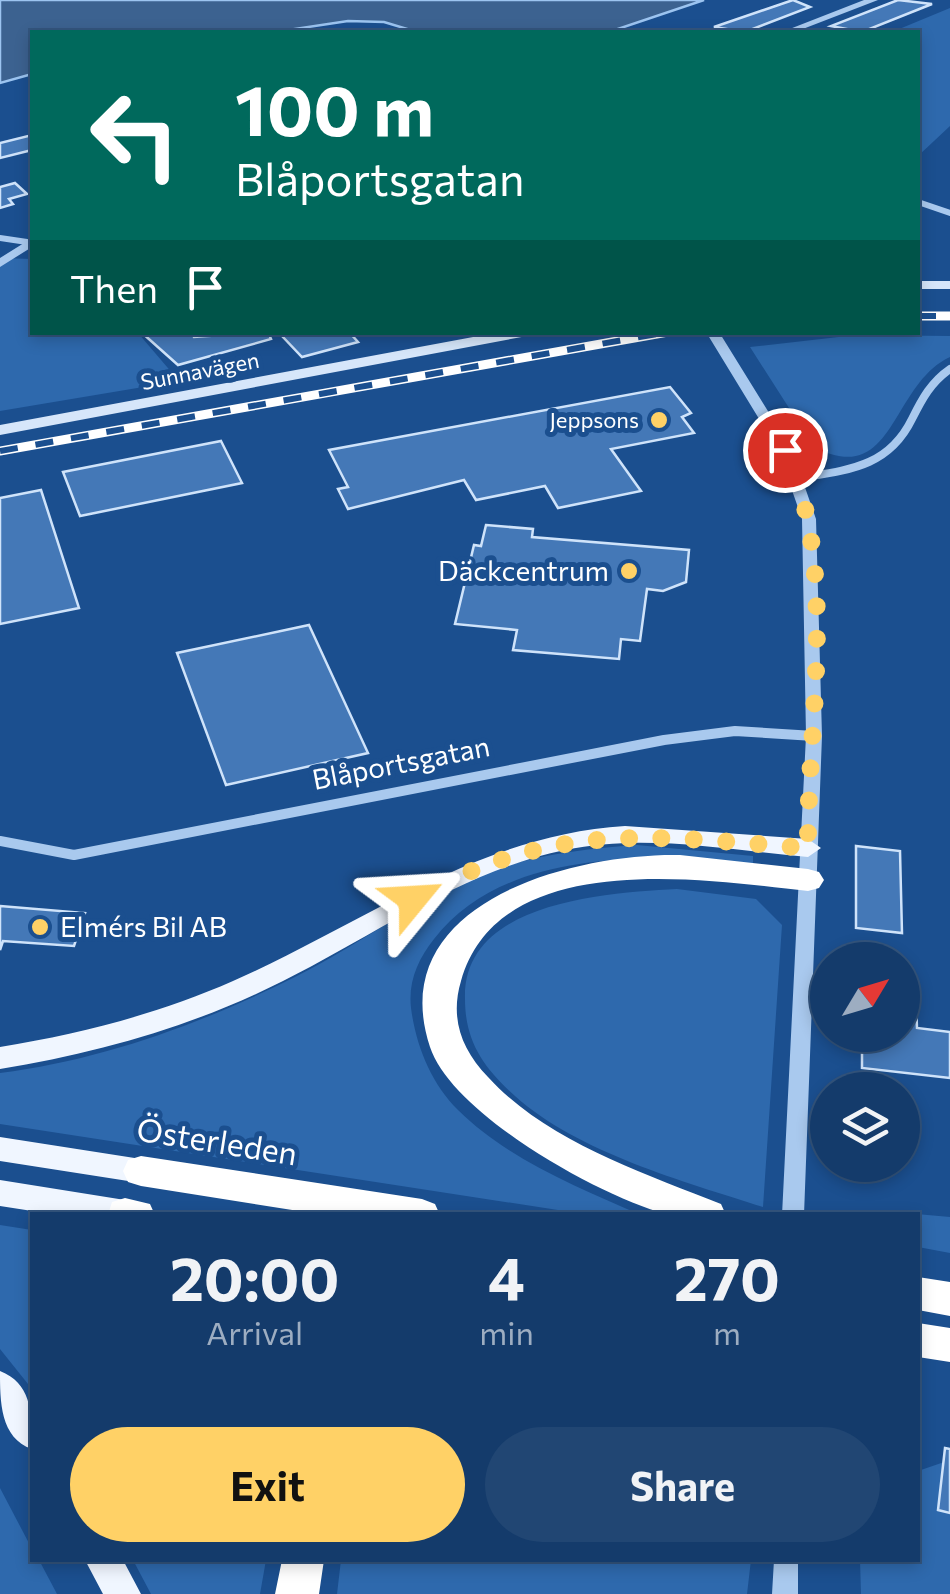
<!DOCTYPE html>
<html lang="en">
<head>
<meta charset="utf-8">
<style>
	:root { --surface:#143b6b; --page:#214673; --text:#f1f3f6; --muted:#9dadc1; --line:#33557e; --accent:#ffd166 }
	body { margin:0; font-family:Commissioner,sans-serif; background:var(--page); color:var(--text); height:100vh; display:flex; flex-direction:column; font-size:38px; white-space:nowrap }
	* { box-sizing:border-box; margin:0 }
	p { font-size:32px; color:var(--muted) }
	.icon { flex:none; width:55px; height:55px; fill:none; stroke:currentColor; stroke-width:2; stroke-linecap:round; stroke-linejoin:round }
	.map { position:relative; flex:1; overflow:hidden }
	.sheet { position:absolute; left:30px; top:1212px; width:890px; height:350px; display:flex; flex-direction:column; background:var(--surface); border-radius:0px; box-shadow:0 5px 15px #0003,0 0 0 2px var(--line) }
	.sheet>* { flex:none }
	.banner { position:absolute; left:30px; top:30px; width:890px; height:305px; border-radius:0px; box-shadow:0 5px 15px #0003,0 0 0 2px var(--line); background:#00695c; color:#fff; overflow:hidden }
	.needle { width:65px; rotate:52deg }
	.tools { position:absolute; left:810px; top:942px; display:grid; gap:20px }
	.tools a { display:grid; place-items:center; width:110px; height:110px; border-radius:50%; background:var(--surface); box-shadow:0 5px 15px #0003,0 0 0 2px var(--line); font-size:50px }
	.pin { position:absolute; display:grid; place-items:center; width:85px; height:85px; color:#fff; margin:-42px; border:5px solid #fff; border-radius:50%; box-shadow:0 2px 10px #0007 }
	.me { position:absolute; width:110px; margin:-55px; rotate:63deg; stroke-linejoin:round; filter:drop-shadow(0 0 8px #0008) }
	.turn { display:flex; align-items:center; gap:35px; height:210px; padding:0 40px; font-size:45px }
	.turn .icon { width:130px; height:130px; stroke-width:2.5 }
	.turn b { display:block; font-size:70px; line-height:85px }
	.then { display:flex; align-items:center; height:95px; padding:0 40px; background:#0003; gap:20px; font-size:38px }
	.eta { display:flex; justify-content:space-evenly; align-items:center; height:170px; text-align:center }
	.eta b { font-size:60px; font-weight:700; line-height:70px }
	.cta { display:flex; gap:20px; margin-top:auto; padding:20px 40px }
	.cta a { flex:1; height:115px; border-radius:60px; background:var(--accent); color:#111; font-size:40px; font-weight:700; line-height:115px; text-align:center }
	.cta a+a { background:var(--page); color:var(--text) }
	.map>svg:first-child { display:block }
	.green { fill:#2e69ad }
	.water { fill:#3c6290; stroke:#9cc4f0; stroke-width:2.5 }
	.building { fill:#4478b7; stroke:#cfe3fa; stroke-width:2.5 }
	.lines { fill:none; stroke-linecap:round; stroke-linejoin:round }
	.minor-far2 { stroke:#a9c9ee; stroke-width:6 }
	.minor-far1 { stroke:#a9c9ee; stroke-width:8 }
	.minor { stroke:#a9c9ee; stroke-width:10 }
	.tertiary { fill:#a9c9ee; fill-rule:evenodd }
	.secondary { fill:#d6e6fa; fill-rule:evenodd }
	.primary { fill:#f0f6ff; fill-rule:evenodd }
	.motorway { fill:#fff; fill-rule:evenodd }
	.rail-casing { stroke:#fff; stroke-width:9 }
	.rail { stroke:#1b4f8f; stroke-width:6; stroke-dasharray:18; stroke-linecap:butt }
	.route { stroke:#ffd166; stroke-width:18; stroke-dasharray:0 32.4 }
	.poi-dot { fill:#ffd166; stroke:#1b4f8f; stroke-width:4 }
	.labels { text-anchor:middle; stroke-width:10; stroke-linejoin:round; paint-order:stroke }
	.far-street-label { font-size:22px; fill:#fff; stroke:#1b4f8f }
	.far-poi-label { font-size:22px; fill:#fff; stroke:#1b4f8f; text-anchor:end }
	.poi-label { font-size:28px; fill:#fff; stroke:#1b4f8f; text-anchor:end }
	.street-label { font-size:28px; fill:#fff; stroke:#1b4f8f }
	.near-street-label { font-size:32px; fill:#fff; stroke:#1b4f8f }
</style>
</head>
<body>
<div class="map">
<svg width="950" height="1594" viewBox="0 0 950 1594">
	<rect width="100%" height="100%" fill="#1b4f8f"/>
	<!-- green -->
	<path class="green" d="M950,8V126L918,156V32H892Z
		M0,258L32,259V332L138,333L179,381L0,411Z
		M856,335L950,336V357C890,385 895,489 814,447L750,347Z
		M637,845L753,856V864C650,855 506,847 434,939C418,959 408,982 411,1008C416,1046 431,1083 458,1110C509,1160 577,1187 641,1215H590L0,1124V1073C103,1060 203,1023 295,977C360,945 420,897 488,872C537,854 586,849 637,845Z
		M677,889L756,899L782,925L763,1207C685,1182 577,1152 515,1096C484,1068 465,1042 465,999C462,901 607,893 677,889Z
		M894,1212L950,1217V1253L918,1247V1215H887Z
		M0,1225L32,1230V1389L0,1349Z
		M950,1460V1594H861L860,1560H918V1471Z
		M0,1488L32,1549V1560H39L57,1594H0Z
		M133,1560H266L260,1594H151Z
		M341,1560H751L747,1594H337Z"/>
	<!-- water -->
	<path class="water" d="M0,0H704L609,32H417L384,22L348,21L275,32H32V74L0,83Z"/>
	<!-- building -->
	<path class="building" d="M793,0L810,7L745,32L714,27Z
		M898,0L932,4L862,32L831,26Z
		M32,135V150L0,158V143Z
		M15,183L27,194L9,199L13,204L0,208V187Z
		M141,332H191L194,337L268,332L271,339L178,365Z
		M297,332H349L358,342L302,357L282,336Z
		M670,387L691,413L682,417L694,433L611,449L641,491L558,508L545,486L476,500L464,480L348,509L338,489L348,487L329,450Z
		M221,441L242,483L80,516L63,472Z
		M41,490L79,608L0,624V498Z
		M486,525L533,529L532,537L689,550L686,582L663,591L647,589L640,641L621,639L619,659L513,650L517,630L455,624L474,545L481,546Z
		M309,625L368,753L226,785L177,653Z
		M856,846L900,851L902,933L856,928Z
		M0,906L85,913L74,946L3,941L0,950Z
		M902,975L915,976L917,1028L950,1032V1078L862,1068V1035H902Z
		M945,1448L950,1449V1513L938,1510Z"/>
	<g class="lines">
		<!-- minor-far2 -->
		<path class="minor-far2" d="M918,202L950,213
			M0,238L27,242"/>
		<!-- minor-far1 -->
		<path class="minor-far1" d="M798,478C847,470 888,468 912,419C922,399 931,382 950,369"/>
		<!-- minor -->
		<path class="minor" d="M0,841L74,855L664,740L735,731L814,736"/>
		<!-- tertiary -->
		<path class="tertiary" d="M864,0H878L795,32H782Z
			M32,238V247L0,267V258Z
			M706,332H719L792,450L816,519L822,736L804,1215H782L806,736L802,519L778,450Z
			M774,1560H798V1594H772Z"/>
		<!-- secondary -->
		<path class="secondary" d="M918,281H950V289H918Z
			M500,332H534L527,336L0,435V425Z"/>
		<!-- primary -->
		<path class="primary" d="M625,826L808,839L821,848L808,857C728,850 645,833 565,850C462,871 375,935 283,981C194,1026 98,1053 0,1069V1047C80,1034 158,1014 233,981C364,923 478,835 625,826Z
			M0,1137L141,1159L152,1162L156,1171L152,1180L141,1183L0,1161Z
			M0,1180L125,1200L136,1204L140,1213L58,1215L0,1206Z
			M0,1371C34,1384 32,1419 32,1449C0,1438 0,1401 0,1371Z
			M85,1560H123L141,1594H103Z"/>
		<!-- motorway -->
		<path class="motorway" d="M680,855L808,869L819,872L824,880L819,888L808,891C706,880 499,846 461,981C450,1018 461,1049 488,1077C546,1141 643,1173 721,1204L726,1215C708,1215 684,1219 666,1214C600,1197 452,1114 430,1047C382,902 574,853 680,855Z
			M141,1156L422,1199L435,1204L440,1215H324L141,1186L128,1182L123,1171L128,1160Z
			M125,1198L150,1204L155,1215H108L112,1202Z
			M918,1277L950,1282V1316L918,1310Z
			M918,1323L950,1328V1362L918,1357Z
			M282,1560H324L319,1594H275Z"/>
		<defs>
			<path id="rail" d="M918,316H950
				M0,451L668,332"/>
		</defs>
		<!-- rail casing -->
		<use href="#rail" class="rail-casing"/>
		<!-- rail -->
		<use href="#rail" class="rail"/>
	</g>
	<g class="lines">
		<!-- route -->
		<path class="route" d="M413,899C557,820 652,836 808,848C807,722 840,567 785,450"/>
	</g>
	<!-- markers -->
	<g class="poi-dot">
		<circle cx="659" cy="420" r="10"/>
		<circle cx="629" cy="571" r="10"/>
		<circle cx="40" cy="927" r="10"/>
	</g>
	<g class="labels">
		<!-- far-street labels -->
		<g class="far-street-label">
			<text transform="translate(200 371) rotate(-11)" y="8">Sunnavägen</text>
		</g>
		<!-- far-poi labels -->
		<g class="far-poi-label">
			<text x="639" y="428">Jeppsons</text>
		</g>
		<!-- poi labels -->
		<g class="poi-label">
			<text x="609" y="581">Däckcentrum</text>
			<text x="60" y="937" text-anchor="start">Elmérs Bil AB</text>
		</g>
		<!-- street labels -->
		<g class="street-label">
			<text transform="translate(401 763) rotate(-11)" y="10">Blåportsgatan</text>
		</g>
		<!-- near-street labels -->
		<g class="near-street-label">
			<text transform="translate(217 1142) rotate(9)" y="11">Österleden</text>
		</g>
	</g>
</svg>
<div class="tools">
<a><svg class="needle" viewBox="-14 -14 28 28"><path d="M0-13l5 13h-10z" fill="#e53935"/><path d="M0 13l5-13h-10z" fill="#9dadc1"/></svg></a>
<a><svg class="icon" aria-label="layers" viewBox="0 0 24 24"><path d="M12 4l9 5-9 5-9-5zM3 14l9 5 9-5"/></svg></a>
</div>
<div class="pin" style="left:785px;top:450px;background:#d93025"><svg class="icon" aria-label="arrive" viewBox="0 0 24 24"><path d="M6 21V4h12l-3 4 3 4H6"/></svg></div>
<svg class="me" style="left:413px;top:899px" viewBox="-20 -20 40 40"><path d="M0-17L14 15 0 8-14 15z" fill="#ffd166" stroke="#fff" stroke-width="4"/></svg>
<div class="banner">
<div class="turn"><svg class="icon" aria-label="left" viewBox="0 0 24 24"><path d="M17 20v-9H6M10 6l-5 5 5 5"/></svg><div><b>100 m</b>Blåportsgatan</div></div>
<div class="then">Then<svg class="icon" aria-label="arrive" viewBox="0 0 24 24"><path d="M6 21V4h12l-3 4 3 4H6"/></svg></div>
</div>
<section class="sheet">
<div class="eta">
<div><b>20:00</b><p>Arrival</p></div>
<div><b>4</b><p>min</p></div>
<div><b>270</b><p>m</p></div>
</div>
<div class="cta"><a>Exit</a><a>Share</a></div>
</section>
</div>
</body>
</html>
